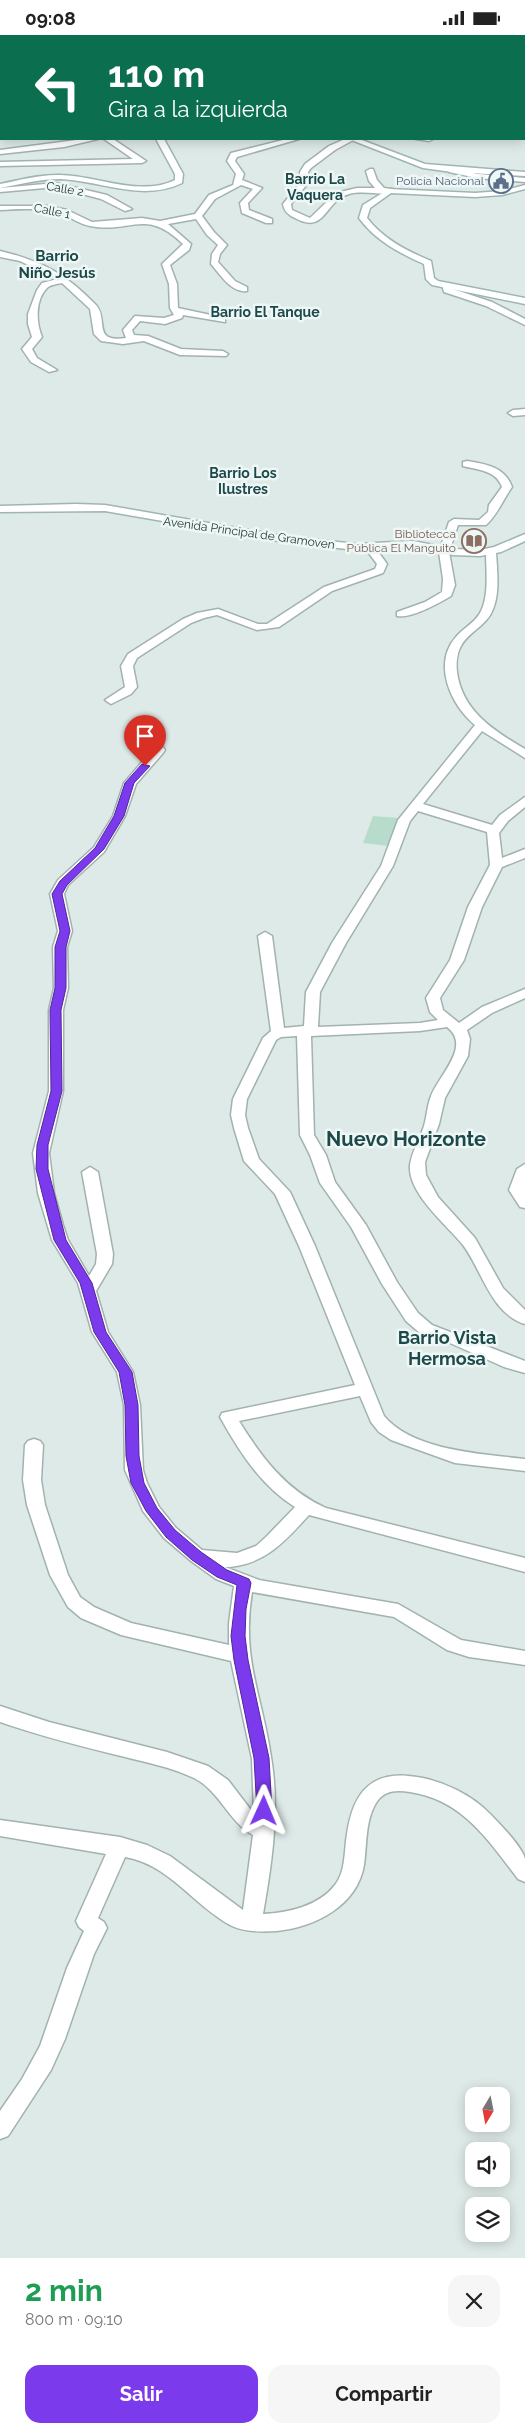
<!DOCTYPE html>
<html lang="es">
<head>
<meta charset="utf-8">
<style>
	:root { --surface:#fff; --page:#f6f6f6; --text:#222; --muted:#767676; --accent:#7c3aed }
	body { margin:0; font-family:Raleway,sans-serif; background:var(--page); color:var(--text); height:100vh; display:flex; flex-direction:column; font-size:19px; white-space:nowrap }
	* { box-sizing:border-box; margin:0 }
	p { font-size:16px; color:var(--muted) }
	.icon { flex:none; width:28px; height:28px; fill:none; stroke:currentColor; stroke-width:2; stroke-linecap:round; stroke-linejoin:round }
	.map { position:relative; height:2223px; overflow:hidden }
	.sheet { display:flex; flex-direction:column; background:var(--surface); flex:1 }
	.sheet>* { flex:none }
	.banner { position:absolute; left:0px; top:0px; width:525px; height:105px; box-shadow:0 2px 12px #0003; background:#0b6e4f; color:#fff; overflow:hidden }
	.needle { width:32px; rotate:190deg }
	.fabs { position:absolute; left:465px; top:2052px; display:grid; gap:10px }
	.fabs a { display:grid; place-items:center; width:45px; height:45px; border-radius:10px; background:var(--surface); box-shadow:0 2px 12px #0003; font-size:25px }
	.pin { position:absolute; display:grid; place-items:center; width:42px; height:42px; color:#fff; margin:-51px -21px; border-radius:50% 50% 50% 0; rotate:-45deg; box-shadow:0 0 5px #0007 }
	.pin .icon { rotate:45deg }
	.me { position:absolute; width:55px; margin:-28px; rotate:1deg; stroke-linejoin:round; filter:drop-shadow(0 0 4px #0008) }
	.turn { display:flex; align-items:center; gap:18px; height:105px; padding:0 25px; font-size:22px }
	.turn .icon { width:65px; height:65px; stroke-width:2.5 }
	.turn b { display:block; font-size:35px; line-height:42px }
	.round { display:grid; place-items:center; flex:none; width:52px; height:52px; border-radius:15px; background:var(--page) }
	.overview { display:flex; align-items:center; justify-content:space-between; height:85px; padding:0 25px }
	h1 { font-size:30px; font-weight:700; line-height:38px; color:#1e9e55 }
	.cta { display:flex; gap:10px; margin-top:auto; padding:10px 25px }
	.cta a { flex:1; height:58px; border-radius:15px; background:var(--accent); color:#fff; font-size:20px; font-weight:700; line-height:58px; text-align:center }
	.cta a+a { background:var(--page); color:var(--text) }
	.status { display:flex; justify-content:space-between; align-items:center; height:35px; padding:0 25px; background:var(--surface); direction:ltr }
	.status svg { height:14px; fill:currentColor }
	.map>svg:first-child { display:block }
	.green { fill:#b7dccb }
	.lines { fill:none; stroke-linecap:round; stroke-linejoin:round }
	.street-casing { stroke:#a1b2b0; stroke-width:3 }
	.secondary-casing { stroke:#9eb6b3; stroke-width:3 }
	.street { fill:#fff; fill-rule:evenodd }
	.secondary { fill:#fff; fill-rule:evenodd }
	.route { fill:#7c3aed; stroke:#51269a }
	.labels { text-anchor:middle; stroke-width:5; stroke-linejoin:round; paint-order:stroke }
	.far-service-label { font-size:12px; fill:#4e5e75; stroke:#eef7f5; text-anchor:end }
	.far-street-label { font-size:12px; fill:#203a3a; stroke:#eef7f5 }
	.far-education-label { font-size:12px; fill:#785e54; stroke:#eef7f5; text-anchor:end }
	.far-neighbourhood-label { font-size:14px; font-weight:bold; fill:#1c4a4b; stroke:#eef7f5 }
	.far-quarter-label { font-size:15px; font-weight:bold; fill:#1c4a4b; stroke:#eef7f5 }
	.quarter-label { font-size:18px; font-weight:bold; fill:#1c4a4b; stroke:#eef7f5 }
	.district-label { font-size:20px; font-weight:bold; fill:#1c4a4b; stroke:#eef7f5 }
</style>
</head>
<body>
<div class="status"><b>09:08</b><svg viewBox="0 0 49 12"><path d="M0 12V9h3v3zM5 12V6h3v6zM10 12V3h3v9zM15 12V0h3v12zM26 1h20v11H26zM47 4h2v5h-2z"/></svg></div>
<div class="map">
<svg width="525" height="2223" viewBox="0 0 525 2223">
	<rect width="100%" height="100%" fill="#deeae8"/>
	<!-- green -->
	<path class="green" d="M373,781L398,783L389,811L363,808Z"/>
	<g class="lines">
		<defs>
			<path id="street" d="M137,0H210V1Z
				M491,0H505V1H491Z
				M517,0H525V3L517,1Z
				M0,12H1V16H0Z
				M0,71H1V75H0Z
				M0,96H1V100H0Z
				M84,104H98L64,112L0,119V115Z
				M104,104H113L146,126L142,128L0,131V127L133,124Z
				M287,104H299L237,122L235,126L244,139L242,145L262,153L248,168L249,175L272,184V188H266L242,178L240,168L253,154L241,150L215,164L202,181L214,197L227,210L220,219L218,227L235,246L247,252V256C231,258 220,239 211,229L212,219L218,210L207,200L196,184L168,189L191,209L189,215L170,230L177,249L178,273L225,283V287L183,280L182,283L165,289L140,286L132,295L134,300L148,301L181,314L223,316L228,319L226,321L180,320L144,306L123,309L101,306L94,299L90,274L62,248C57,249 50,250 47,253C35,265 36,288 42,302L32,314L37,323L57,335L49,337L31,327L22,314L32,302L28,289V279L37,255L42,248L57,244L20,226L0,222V216C42,226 66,239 96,270C109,284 91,308 126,303L123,295L135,281L164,283L174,280L170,273L169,249L162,229L183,209C145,172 132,199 90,191C79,189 71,182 61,179C42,172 20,174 0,175V171H48L67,175L92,187L142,183L160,186L195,179L209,160L233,150L236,139L227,126L231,118Z
				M345,104H355L335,115L311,133L308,137V148L291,169L292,175L310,183L336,158L357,153H375L369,146L366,136L370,134H373L377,145L384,153L392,154V158C378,160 363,155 349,159C324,166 326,200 295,183C288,180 284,176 283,169L300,148V137L305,129L329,111Z
				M452,133L477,139L525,143V147L477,143L449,137L448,135Z
				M56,148L107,160L132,174L125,176L101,164L56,152L0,157V153Z
				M442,249H448L450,253L492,267L525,284V290L486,271L444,257Z
				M525,374V380L513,381L508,378L513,375Z
				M467,426C486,429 505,432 512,452C502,466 498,479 486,490H458L449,517L455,550L451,561C439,568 411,584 397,581V577L425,567L442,557L443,544L439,517L449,487L454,484L479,485L488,477L489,470L502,452C496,435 478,435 463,431V427Z
				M370,510L374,511L387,529L383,538L332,556L279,592L257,595L217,580L204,583L191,588L137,623L133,631L137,652L131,659L111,669L105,665L125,652L121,631L128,619L183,584L197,578L218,574L258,589H267L324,552L375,534L377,529L365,513Z
				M491,514L496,517C497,535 500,557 493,574C487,591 469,596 461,611C457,618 456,629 457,637C462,676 494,696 525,714V723L482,696L423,769L492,790L500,780L525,762V772L508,786L499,798L502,823L525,814V823L502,832L482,872L464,925L440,963L443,975L459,988L482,972L525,954V963L492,978L467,995L470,1004L468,1021L445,1063L439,1089L425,1127L426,1140L438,1162L475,1203L503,1253L525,1275V1289C491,1279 482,1235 463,1210C447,1190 407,1158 410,1130C412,1116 420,1104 424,1091C427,1081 427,1071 431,1061C439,1040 472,1011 447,992L420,996L311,1001L314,1100L326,1120L335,1147L366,1190L397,1247L418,1278L432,1290L525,1326V1338L504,1332L450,1308L420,1298L406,1286L382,1249L351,1192L320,1148L310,1120L300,1100L297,1001L281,1002L276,1005L247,1064L245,1080L248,1093L259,1124L290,1157L315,1211L384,1381C413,1416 483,1419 525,1424V1436L455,1428L391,1405L379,1397L371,1387L360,1361L239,1386C262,1423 286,1455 326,1473L525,1523V1537L309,1480C285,1506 264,1531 225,1532L259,1545L398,1569L461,1605L525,1616V1630L469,1622L447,1615L394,1582L252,1557C241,1623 262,1660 271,1722C280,1774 272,1828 263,1879C288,1878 319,1871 335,1850C346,1836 344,1816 347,1799C353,1757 372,1734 417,1742C443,1746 472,1760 490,1779C499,1788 523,1813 525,1824C525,1831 525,1840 525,1847L518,1844C488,1805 463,1765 410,1757C397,1755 384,1755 376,1768C365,1786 367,1810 364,1830C357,1871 315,1892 277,1896C262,1897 245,1897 232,1891C195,1872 169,1829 125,1822L98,1883L104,1887L107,1893L94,1919L65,2004L51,2035L8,2101L0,2104V2076L22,2044L40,2011L67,1933L84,1896L79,1892L76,1886L106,1819L0,1801V1785L120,1802L147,1810L170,1821L243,1875L253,1800C228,1786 220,1756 194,1743C171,1732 145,1727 121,1721C80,1711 40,1701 0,1687V1671L49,1687L167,1717L208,1731L228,1745L254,1779L252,1724L231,1626L121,1600L81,1583L68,1572L50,1540L27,1470L23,1445L25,1410L28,1406L34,1404L40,1406L43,1410L41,1445L45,1470L68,1540L80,1562L94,1572L131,1588L229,1610V1588L234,1551L216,1544L191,1526L164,1503L143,1476L125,1435L124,1370L117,1337L92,1297L78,1248L52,1205L38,1158L33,1118L49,1056V975L54,953L53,912L58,896L50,859L58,845L94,812L113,781L124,748L155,712H163L165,715L163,718L136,749L125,781L104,817L68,850L64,859L72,896L67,912L68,953L63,975V1056L49,1118L54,1158L63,1190L68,1205L89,1241L96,1229L97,1219L82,1137L90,1132L98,1137L113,1219L112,1229L96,1256L108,1297L133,1337L140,1370L143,1435L147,1448L159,1472L176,1493L202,1515L237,1518L256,1511L266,1502L295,1472C261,1451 239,1416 220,1382L222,1378L355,1350L299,1211L275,1159L244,1126L234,1093L231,1080L233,1064L263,1003L271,996L258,901L265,897L272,901L284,993L304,991L306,957L332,908L381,831L398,785L475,690C451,670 432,629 456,602C464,592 477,587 482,574C489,557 486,535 486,517ZM418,776L487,797L490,830L468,872L450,925L426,963L430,977L438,985L420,988L318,992L320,957L346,908L393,831L410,786Z
				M525,1129V1173L520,1172L509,1155L517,1134Z"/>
			<path id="secondary" d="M524,84H525V88H524Z
				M156,104H164L183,139L182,148C143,167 101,146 61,144C41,144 20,149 0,153V149C20,145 41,139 61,140C98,141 140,162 175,145V139Z
				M349,104H359L425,129L525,137V141L452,137L423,133Z
				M416,104H433L429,106Z
				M525,150V154L502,160L475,162L391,158L370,173L367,183C383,204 407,216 431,226L434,243L438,246L525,263V269L432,250L426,244L424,229C399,218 375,205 359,183L363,170L389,154L475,158L502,156Z
				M76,469L105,470L284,501L356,509L413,506L453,514L480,515L494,512L525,499V506L501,517L480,521L453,520L413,512L356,515L284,507L105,476L0,477V471Z"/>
		</defs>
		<!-- street casing -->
		<use href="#street" class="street-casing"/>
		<!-- secondary casing -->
		<use href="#secondary" class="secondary-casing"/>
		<!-- street -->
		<use href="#street" class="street"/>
		<!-- secondary -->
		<use href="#secondary" class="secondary"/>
	</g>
	<!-- route -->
	<path class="route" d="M142,729L150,731L134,748L124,781L104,814L67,850L62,859L70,896L66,912V953L61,975L62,1056L48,1110V1134L66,1205L92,1248L106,1297L132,1337L138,1370L139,1421L144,1448L157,1473L175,1495L201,1517L227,1535L249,1544L251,1548L246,1574L245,1601L248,1625L269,1723L272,1776L270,1781L264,1783L259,1781L257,1776L254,1723L234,1625L231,1601L237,1550L217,1542L192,1525L166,1502L146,1476L131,1448L126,1421L125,1370L119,1337L94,1297L80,1248L54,1205L36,1134L37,1110L51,1056L50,975L55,953V912L60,896L52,859L60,846L95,813L114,781L125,748Z"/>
	<!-- icons -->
	<defs>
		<symbol id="civic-ring" viewBox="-11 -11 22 22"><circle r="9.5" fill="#eef7f5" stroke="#5c6f8a" stroke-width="1.5"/><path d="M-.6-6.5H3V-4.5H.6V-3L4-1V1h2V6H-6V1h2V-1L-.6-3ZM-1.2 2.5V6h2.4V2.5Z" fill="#5c6f8a"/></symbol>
		<symbol id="library-ring" viewBox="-11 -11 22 22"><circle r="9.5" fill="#eef7f5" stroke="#8d6e63" stroke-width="1.5"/><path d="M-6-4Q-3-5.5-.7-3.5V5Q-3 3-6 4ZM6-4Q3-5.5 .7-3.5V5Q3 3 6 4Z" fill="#8d6e63"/></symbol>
	</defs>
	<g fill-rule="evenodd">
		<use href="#civic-ring" x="487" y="132" width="28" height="28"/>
		<use href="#library-ring" x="460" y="492" width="28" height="28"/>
	</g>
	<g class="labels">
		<!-- far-service labels -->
		<g class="far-service-label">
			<text x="484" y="150">Policía Nacional</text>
		</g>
		<!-- far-street labels -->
		<g class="far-street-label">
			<text transform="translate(65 154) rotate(10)" y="4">Calle 2</text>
			<text transform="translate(52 176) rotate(11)" y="4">Calle 1</text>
			<text transform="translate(249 498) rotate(8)" y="4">Avenida Principal de Gramoven</text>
		</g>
		<!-- far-education labels -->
		<g class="far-education-label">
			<text x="456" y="503">Bibliotecca<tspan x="456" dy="14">Pública El Manguito</tspan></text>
		</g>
		<!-- far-neighbourhood labels -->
		<g class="far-neighbourhood-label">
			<text x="315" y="149">Barrio La<tspan x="315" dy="16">Vaquera</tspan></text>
			<text x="265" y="282">Barrio El Tanque</text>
			<text x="243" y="443">Barrio Los<tspan x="243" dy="16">Ilustres</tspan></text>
		</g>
		<!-- far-quarter labels -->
		<g class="far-quarter-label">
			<text x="57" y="226">Barrio<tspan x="57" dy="17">Niño Jesús</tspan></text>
		</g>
		<!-- quarter labels -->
		<g class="quarter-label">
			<text x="447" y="1309">Barrio Vista<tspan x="447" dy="21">Hermosa</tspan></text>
		</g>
		<!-- district labels -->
		<g class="district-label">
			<text x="406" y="1111">Nuevo Horizonte</text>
		</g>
	</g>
</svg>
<div class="fabs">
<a><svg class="needle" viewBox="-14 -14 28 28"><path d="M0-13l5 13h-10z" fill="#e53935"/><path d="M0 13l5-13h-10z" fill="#767676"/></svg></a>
<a><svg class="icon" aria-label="sound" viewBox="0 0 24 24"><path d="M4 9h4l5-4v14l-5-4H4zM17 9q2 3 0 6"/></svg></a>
<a><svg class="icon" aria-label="layers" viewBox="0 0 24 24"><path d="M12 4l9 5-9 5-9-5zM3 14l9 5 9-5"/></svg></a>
</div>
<div class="pin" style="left:145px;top:731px;background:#d93025"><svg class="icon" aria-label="arrive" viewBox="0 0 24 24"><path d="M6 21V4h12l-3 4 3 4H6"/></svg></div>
<svg class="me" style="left:264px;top:1776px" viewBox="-20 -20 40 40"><path d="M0-17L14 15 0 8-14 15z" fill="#7c3aed" stroke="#fff" stroke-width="4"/></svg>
<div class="banner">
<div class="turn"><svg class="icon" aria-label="left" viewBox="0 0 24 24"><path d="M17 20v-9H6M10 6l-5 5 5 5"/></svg><div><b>110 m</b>Gira a la izquierda</div></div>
</div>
</div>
<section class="sheet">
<div class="overview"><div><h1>2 min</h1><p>800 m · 09:10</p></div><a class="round"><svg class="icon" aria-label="close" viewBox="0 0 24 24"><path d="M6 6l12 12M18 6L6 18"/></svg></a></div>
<div class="cta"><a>Salir</a><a>Compartir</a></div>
</section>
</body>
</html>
